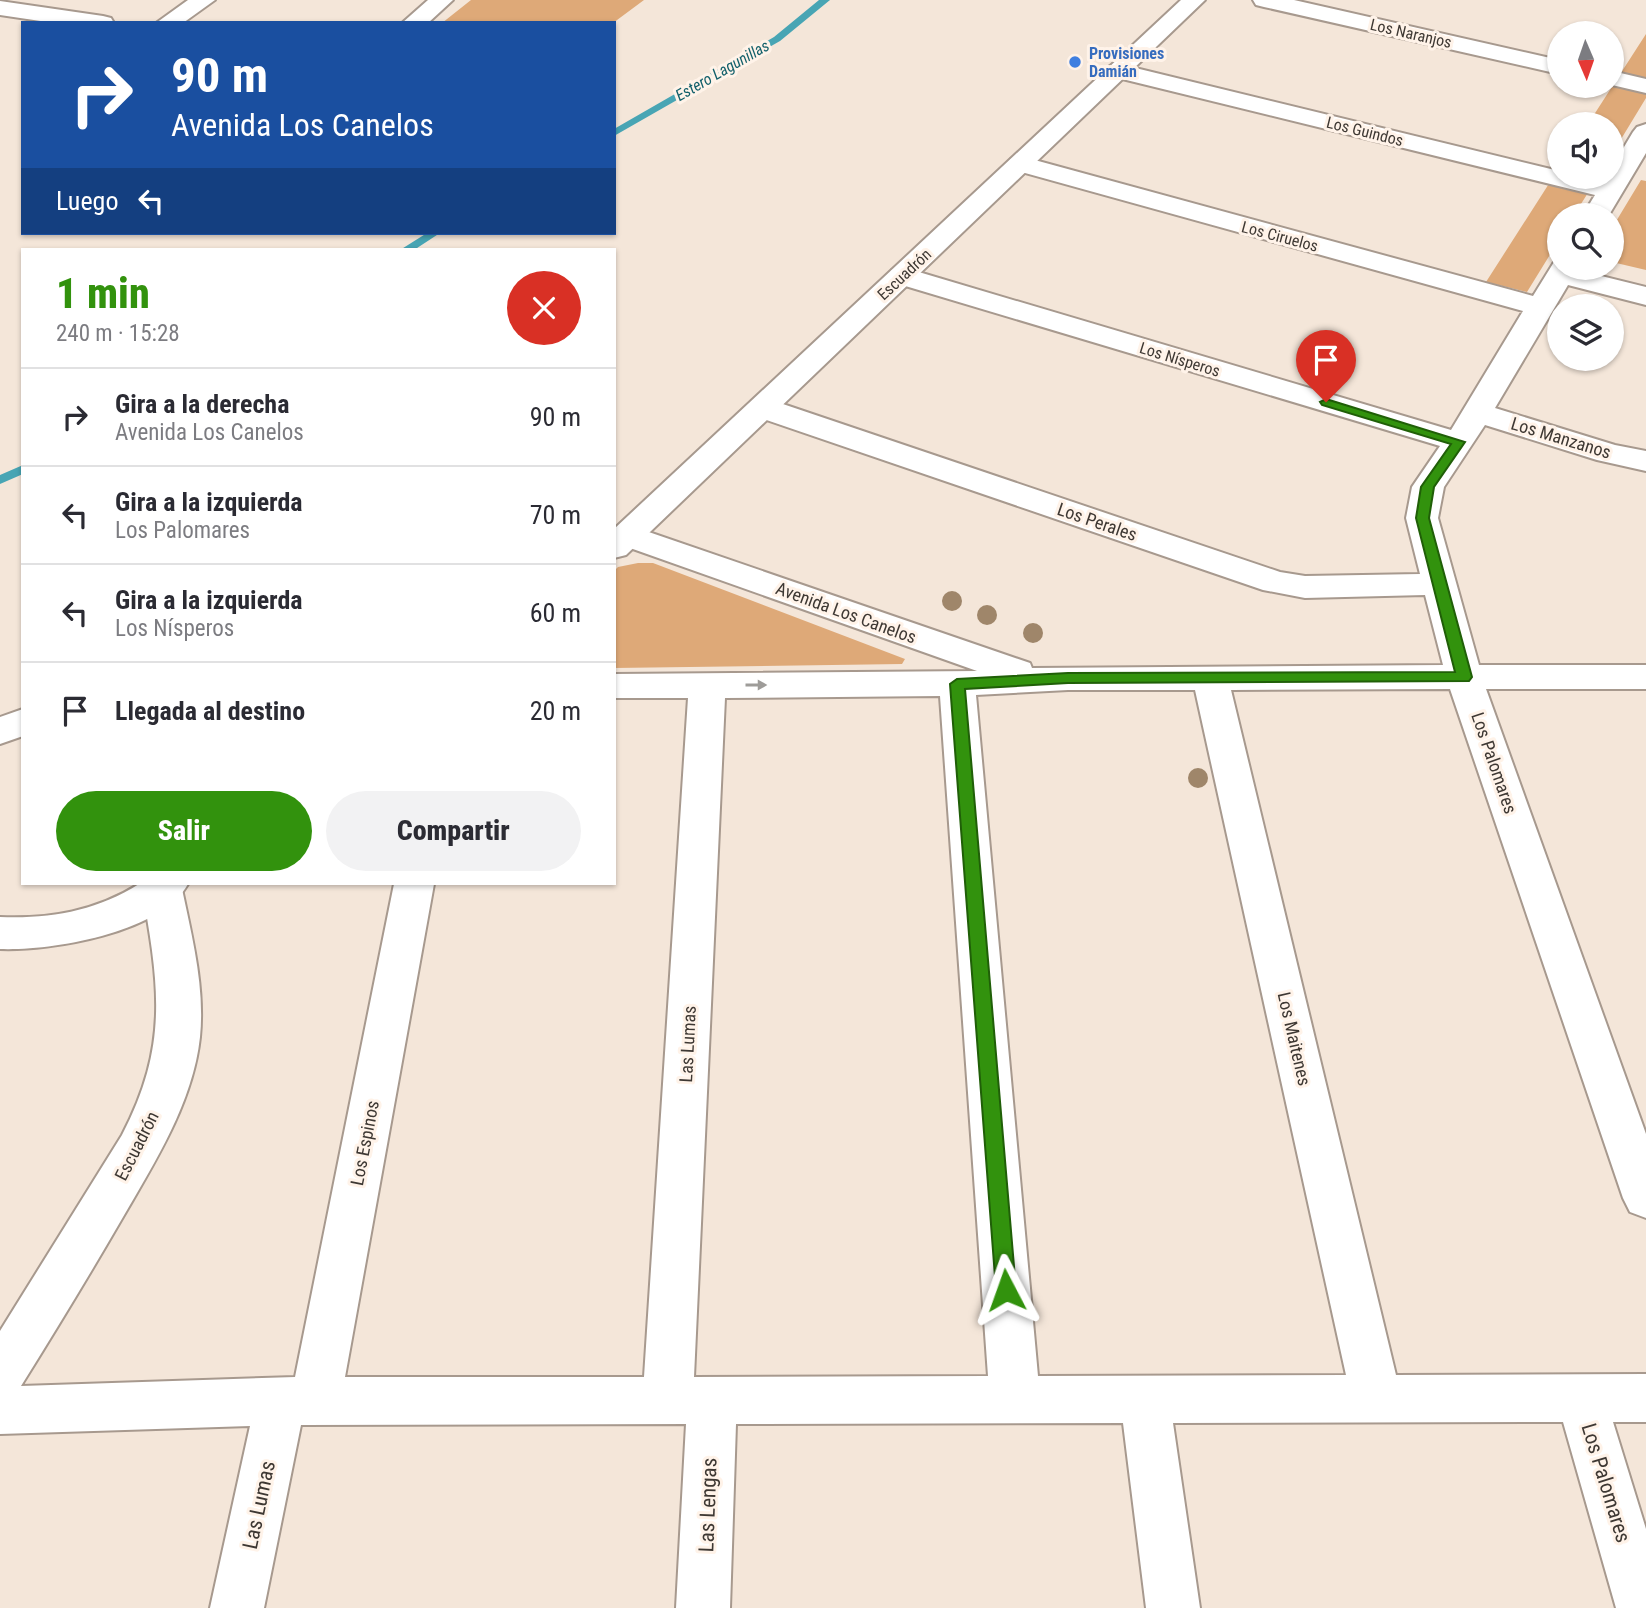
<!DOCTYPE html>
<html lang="es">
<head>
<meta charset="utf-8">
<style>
	:root { --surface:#fff; --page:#f2f2f3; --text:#2b2b33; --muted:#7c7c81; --line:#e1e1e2; --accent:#32920d }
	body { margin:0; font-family:"Roboto Condensed",sans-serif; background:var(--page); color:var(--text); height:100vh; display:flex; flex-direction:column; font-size:26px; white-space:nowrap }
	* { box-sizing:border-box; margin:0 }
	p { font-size:23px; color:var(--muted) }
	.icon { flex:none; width:38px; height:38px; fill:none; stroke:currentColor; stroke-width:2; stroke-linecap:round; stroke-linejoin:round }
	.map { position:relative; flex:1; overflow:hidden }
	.side { position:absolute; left:21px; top:248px; width:595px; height:637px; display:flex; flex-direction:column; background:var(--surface); border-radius:0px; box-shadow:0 2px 5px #0004 }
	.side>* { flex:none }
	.banner { position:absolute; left:21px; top:21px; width:595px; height:214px; border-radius:0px; box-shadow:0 2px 5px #0004; background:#1a4fa0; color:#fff; overflow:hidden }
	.needle { width:46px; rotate:178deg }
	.fabs { position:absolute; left:1547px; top:21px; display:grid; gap:14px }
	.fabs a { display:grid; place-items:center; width:77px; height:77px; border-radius:50%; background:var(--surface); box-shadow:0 2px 5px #0004; font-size:35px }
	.pin { position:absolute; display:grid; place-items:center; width:60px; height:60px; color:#fff; margin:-72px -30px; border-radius:50% 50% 50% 0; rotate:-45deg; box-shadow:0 0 7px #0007 }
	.pin .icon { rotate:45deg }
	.me { position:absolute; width:77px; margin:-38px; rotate:356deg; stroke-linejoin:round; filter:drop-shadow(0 0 5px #0008) }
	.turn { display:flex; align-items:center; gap:24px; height:147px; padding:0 35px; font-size:32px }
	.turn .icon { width:91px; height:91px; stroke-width:2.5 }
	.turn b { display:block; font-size:49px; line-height:60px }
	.then { display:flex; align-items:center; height:66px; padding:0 35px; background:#0003; gap:14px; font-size:26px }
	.round { display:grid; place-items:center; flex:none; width:74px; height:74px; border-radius:37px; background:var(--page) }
	.overview { display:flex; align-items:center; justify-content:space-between; height:119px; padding:0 35px }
	h1 { font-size:42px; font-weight:800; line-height:52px; color:var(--accent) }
	.action { display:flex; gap:14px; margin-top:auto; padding:14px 35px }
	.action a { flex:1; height:80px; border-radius:42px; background:var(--accent); color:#fff; font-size:28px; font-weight:800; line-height:80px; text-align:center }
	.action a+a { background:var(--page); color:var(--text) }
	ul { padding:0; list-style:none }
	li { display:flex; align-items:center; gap:21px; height:98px; padding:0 35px; border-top:2px solid var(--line) }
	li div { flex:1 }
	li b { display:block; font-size:26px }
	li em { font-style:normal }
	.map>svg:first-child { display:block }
	.green { fill:#dea978 }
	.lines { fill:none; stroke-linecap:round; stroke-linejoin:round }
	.stream { fill:#48a5b4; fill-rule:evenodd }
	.minor-casing { stroke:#a7998e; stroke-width:4 }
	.tertiary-casing { stroke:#a7998e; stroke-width:4 }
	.minor { fill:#fff; fill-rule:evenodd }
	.tertiary { fill:#fff; fill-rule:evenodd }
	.tree { fill:#9f866a }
	.oneway { fill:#9e9c99 }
	.route { fill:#32920d; stroke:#205f08; stroke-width:2 }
	.shop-dot { fill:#3f7fe0; stroke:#fff3e9; stroke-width:2.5 }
	.labels { text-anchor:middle; stroke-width:6; stroke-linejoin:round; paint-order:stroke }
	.far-street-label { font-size:16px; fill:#3e3833; stroke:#fff3e9 }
	.far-shop-label { font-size:16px; font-weight:bold; fill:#366cbe; stroke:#fff3e9; text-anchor:start }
	.far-water-label { font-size:16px; font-style:italic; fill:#115f6a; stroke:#fff3e9 }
	.street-label { font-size:18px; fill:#3e3833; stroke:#fff3e9 }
	.near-street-label { font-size:21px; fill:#3e3833; stroke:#fff3e9 }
</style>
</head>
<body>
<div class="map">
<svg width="1646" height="1608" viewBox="0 0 1646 1608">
	<rect width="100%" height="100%" fill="#f4e6d9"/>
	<!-- green -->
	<path class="green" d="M471,0H644L613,23H442Z
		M1646,34V98L1612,154V124H1588Z
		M1559,168V177H1598L1574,215H1559V240L1527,292L1486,282Z
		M1641,180L1646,181V270L1612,262V228Z
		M638,563H653L905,659L902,664L614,668V571L618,567Z"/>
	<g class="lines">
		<!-- stream -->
		<path class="stream" d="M819,0H830L780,41L614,136V129L774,37Z
			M427,233H440L414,250H400Z
			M23,465V474L0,484V475Z"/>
		<defs>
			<path id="minor" d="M188,0H215L183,23H156Z
				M428,0H453L428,23H402Z
				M1253,0H1294L1559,60V74L1264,7L1256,5Z
				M0,1L103,16L111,18L114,23H54L0,15Z
				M1119,64L1559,171V177H1584L1603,181L1606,177H1612V167L1633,132L1637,127L1646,124V153L1609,215H1585L1584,213L1595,195L1110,76L1107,71L1110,66Z
				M1612,71L1646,79V93L1612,85Z
				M1020,156L1533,296L1554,262L1559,261V268H1578L1577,270L1646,287V305L1568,285L1495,408L1615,445L1646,451V471L1597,460L1485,425L1444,487L1438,518L1479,665H1646V689H1486L1646,1134V1218L1630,1212L1623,1198L1450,689L1231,690L1396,1375L1646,1374V1422H1613L1646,1529V1608H1616L1563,1422L1173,1423L1200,1608H1146L1123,1423L736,1424L730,1608H676L686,1424L301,1425L264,1608H210L250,1426L0,1434V1331L122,1135C169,1045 159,985 142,889L145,884H179L182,889C192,937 205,987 200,1037C193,1102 155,1162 123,1217C90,1274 56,1330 21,1386L295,1377L394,884H434L345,1377H644L688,698H614V674L977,671L616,543V529L628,526L640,529L1030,663L1032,668L1443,665L1425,595L1305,598L1263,590L752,415L748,408L752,401L763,399L774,401L1280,572L1305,576L1420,574L1406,518L1412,487L1440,446L892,282L888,276L892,270L902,268L912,270L1451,430L1523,311L1011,169L1007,164L1011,159ZM1068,690H1195L1346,1375L1038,1376L976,695ZM940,696L988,1376L694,1377L725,698Z"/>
			<path id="tertiary" d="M1181,0H1205L626,555L614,558V529Z
				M23,709V736L0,744V717Z
				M139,884H188C161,933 51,951 0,949V917C50,919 96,911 139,884Z"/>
		</defs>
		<!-- minor casing -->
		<use href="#minor" class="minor-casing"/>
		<!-- tertiary casing -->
		<use href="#tertiary" class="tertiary-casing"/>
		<!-- minor -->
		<use href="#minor" class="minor"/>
		<!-- tertiary -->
		<use href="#tertiary" class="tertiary"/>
	</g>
	<!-- trees -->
	<g class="tree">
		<circle cx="952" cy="601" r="10"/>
		<circle cx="987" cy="615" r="10"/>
		<circle cx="1033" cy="633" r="10"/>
		<circle cx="1198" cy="778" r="10"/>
	</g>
	<!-- one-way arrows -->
	<defs><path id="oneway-solid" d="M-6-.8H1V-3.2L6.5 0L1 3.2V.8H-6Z" transform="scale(1.75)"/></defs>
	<use class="oneway" href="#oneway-solid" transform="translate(756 685)"/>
	<!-- route -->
	<path class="route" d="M1326,399L1465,442L1434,487L1429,518L1472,677L1469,681L1068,683L965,689L1016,1290L1013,1296L1006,1299L999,1296L996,1290L950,684L957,679L1068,673L1455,672L1416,518L1421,487L1451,444L1322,405L1320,402Z"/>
	<!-- markers -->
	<circle class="shop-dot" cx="1075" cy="62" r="7"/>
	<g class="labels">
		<!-- far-street labels -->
		<g class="far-street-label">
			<text transform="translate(1411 33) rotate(13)" y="6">Los Naranjos</text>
			<text transform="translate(1365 131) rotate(14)" y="6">Los Guindos</text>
			<text transform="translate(1280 236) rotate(15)" y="6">Los Ciruelos</text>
			<text transform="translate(904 274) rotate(-43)" y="6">Escuadrón</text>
			<text transform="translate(1180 359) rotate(17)" y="6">Los Nísperos</text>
		</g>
		<!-- far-shop labels -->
		<g class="far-shop-label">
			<text x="1089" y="59">Provisiones<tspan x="1089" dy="18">Damián</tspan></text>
		</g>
		<!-- far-water labels -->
		<g class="far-water-label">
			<text transform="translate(722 70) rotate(-30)" y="6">Estero Lagunillas</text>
		</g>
		<!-- street labels -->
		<g class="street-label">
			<text transform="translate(1561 438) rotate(17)" y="6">Los Manzanos</text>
			<text transform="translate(1097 522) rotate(19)" y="6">Los Perales</text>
			<text transform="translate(846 613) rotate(20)" y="6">Avenida Los Canelos</text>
			<text transform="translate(1494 763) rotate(71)" y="6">Los Palomares</text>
			<text transform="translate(1294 1039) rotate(77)" y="6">Los Maitenes</text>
			<text transform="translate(688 1044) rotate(-87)" y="6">Las Lumas</text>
			<text transform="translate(365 1143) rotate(-79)" y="6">Los Espinos</text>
			<text transform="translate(137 1146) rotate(-63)" y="6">Escuadrón</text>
		</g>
		<!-- near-street labels -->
		<g class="near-street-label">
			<text transform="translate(1606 1483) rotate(73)" y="7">Los Palomares</text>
			<text transform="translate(259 1505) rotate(-78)" y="7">Las Lumas</text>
			<text transform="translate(708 1505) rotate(-88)" y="7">Las Lengas</text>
		</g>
	</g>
</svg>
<div class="fabs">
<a><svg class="needle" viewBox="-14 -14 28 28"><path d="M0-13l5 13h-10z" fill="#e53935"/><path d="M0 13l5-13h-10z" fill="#7c7c81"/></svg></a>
<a><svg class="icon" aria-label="sound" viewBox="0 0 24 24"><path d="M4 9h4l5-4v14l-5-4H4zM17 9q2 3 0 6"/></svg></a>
<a><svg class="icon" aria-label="search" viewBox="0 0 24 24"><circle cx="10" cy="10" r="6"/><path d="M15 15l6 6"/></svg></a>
<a><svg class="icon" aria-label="layers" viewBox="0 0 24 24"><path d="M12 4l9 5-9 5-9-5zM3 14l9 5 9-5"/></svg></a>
</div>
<div class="pin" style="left:1326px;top:402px;background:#d93025"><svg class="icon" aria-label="arrive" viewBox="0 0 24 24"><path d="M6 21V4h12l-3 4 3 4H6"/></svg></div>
<svg class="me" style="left:1006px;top:1290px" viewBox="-20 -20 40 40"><path d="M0-17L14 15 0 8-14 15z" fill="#32920d" stroke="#fff" stroke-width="4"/></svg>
<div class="banner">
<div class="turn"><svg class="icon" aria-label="right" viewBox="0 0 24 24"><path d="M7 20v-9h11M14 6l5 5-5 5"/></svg><div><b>90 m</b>Avenida Los Canelos</div></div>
<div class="then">Luego<svg class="icon" aria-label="left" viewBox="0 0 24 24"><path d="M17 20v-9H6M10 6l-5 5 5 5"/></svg></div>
</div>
<section class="side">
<div class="overview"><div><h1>1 min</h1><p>240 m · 15:28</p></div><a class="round" style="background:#d93025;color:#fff"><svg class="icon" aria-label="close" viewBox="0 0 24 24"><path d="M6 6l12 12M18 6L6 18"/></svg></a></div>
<ul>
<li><svg class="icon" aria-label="right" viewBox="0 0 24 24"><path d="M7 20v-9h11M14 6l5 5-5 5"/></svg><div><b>Gira a la derecha</b><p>Avenida Los Canelos</p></div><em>90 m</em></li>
<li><svg class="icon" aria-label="left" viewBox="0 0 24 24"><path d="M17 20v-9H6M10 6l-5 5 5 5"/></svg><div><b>Gira a la izquierda</b><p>Los Palomares</p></div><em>70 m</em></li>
<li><svg class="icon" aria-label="left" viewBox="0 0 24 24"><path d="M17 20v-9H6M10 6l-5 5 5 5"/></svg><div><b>Gira a la izquierda</b><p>Los Nísperos</p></div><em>60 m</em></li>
<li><svg class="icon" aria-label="arrive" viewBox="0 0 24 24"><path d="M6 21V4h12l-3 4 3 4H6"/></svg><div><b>Llegada al destino</b></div><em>20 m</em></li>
</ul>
<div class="action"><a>Salir</a><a>Compartir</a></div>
</section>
</div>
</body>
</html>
